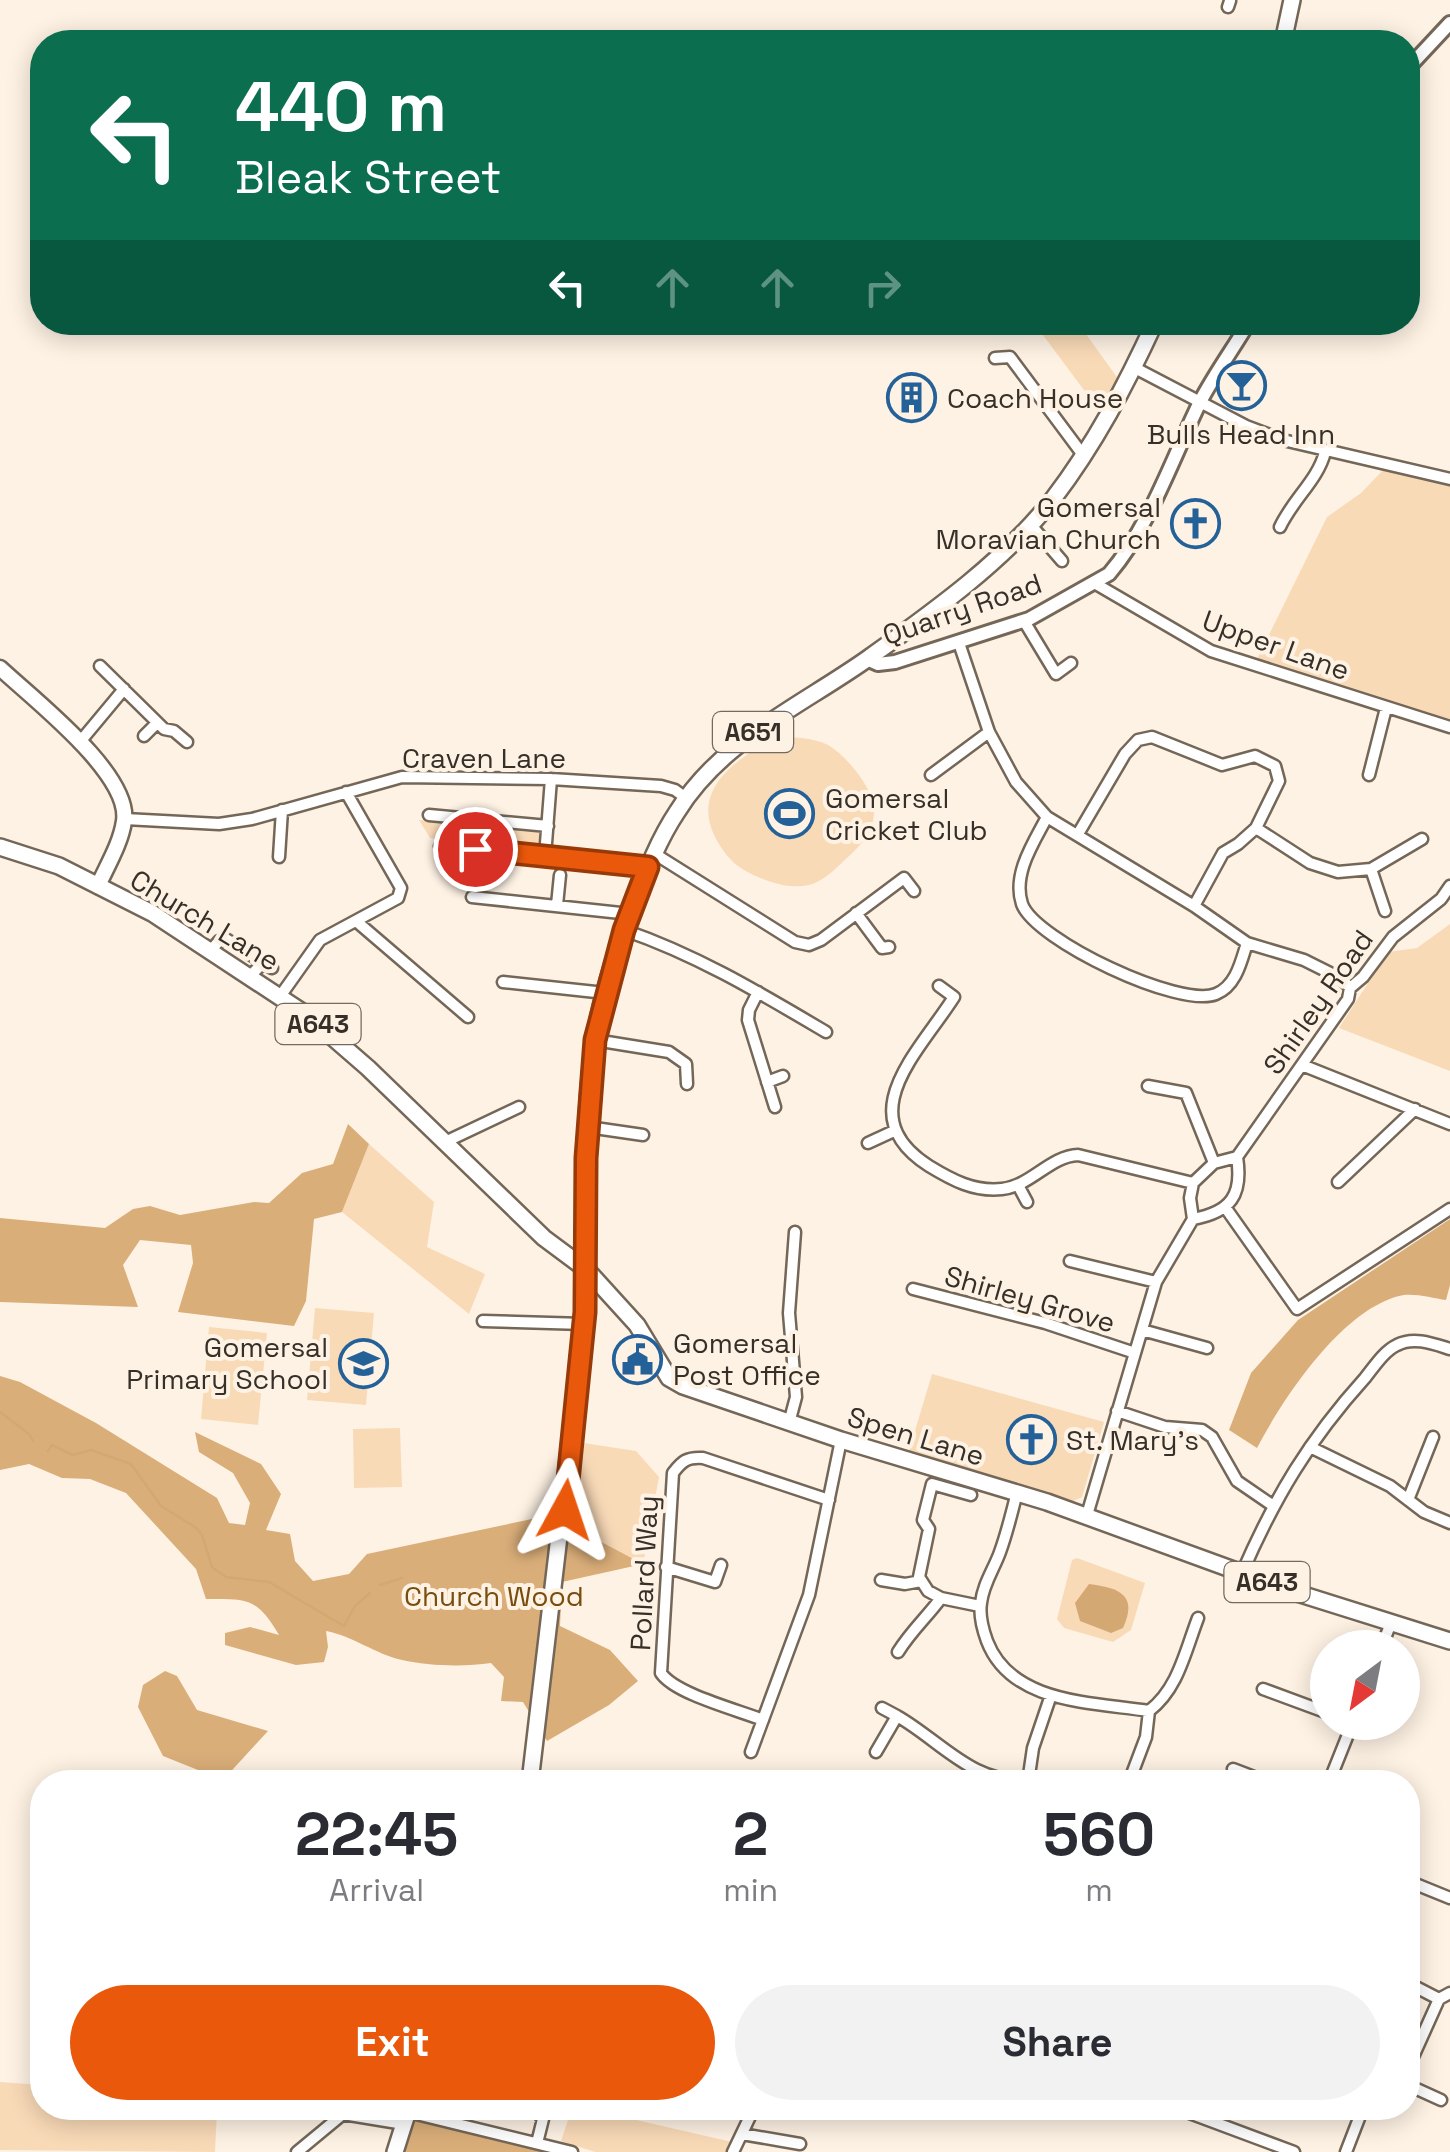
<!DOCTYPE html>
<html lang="en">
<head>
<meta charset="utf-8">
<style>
	:root { --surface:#fff; --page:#f2f2f3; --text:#2b2b33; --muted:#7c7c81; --accent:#ea580c }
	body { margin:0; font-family:"Space Grotesk",sans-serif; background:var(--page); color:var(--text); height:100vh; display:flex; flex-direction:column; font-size:38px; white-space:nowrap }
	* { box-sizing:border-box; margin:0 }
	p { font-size:32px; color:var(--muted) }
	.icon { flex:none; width:55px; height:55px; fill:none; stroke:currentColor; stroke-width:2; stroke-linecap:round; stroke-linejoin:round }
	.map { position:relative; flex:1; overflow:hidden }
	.drawer { position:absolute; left:30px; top:1770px; width:1390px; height:350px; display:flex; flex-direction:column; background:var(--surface); border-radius:40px; box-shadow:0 5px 25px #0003 }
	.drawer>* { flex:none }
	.hud { position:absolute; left:30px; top:30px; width:1390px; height:305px; border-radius:40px; box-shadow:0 5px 25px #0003; background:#0b6e4f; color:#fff; overflow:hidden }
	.needle { width:65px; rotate:212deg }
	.fabs { position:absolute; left:1310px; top:1630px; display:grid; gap:20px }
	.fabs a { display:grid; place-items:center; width:110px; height:110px; border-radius:50%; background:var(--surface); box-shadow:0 5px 25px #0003; font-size:50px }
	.pin { position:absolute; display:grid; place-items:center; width:85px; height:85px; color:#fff; margin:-42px; border:5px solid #fff; border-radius:50%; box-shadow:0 2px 10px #0007 }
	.me { position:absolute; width:110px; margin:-55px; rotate:5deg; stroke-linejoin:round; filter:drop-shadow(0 0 8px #0008) }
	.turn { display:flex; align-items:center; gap:35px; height:210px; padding:0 40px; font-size:45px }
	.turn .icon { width:130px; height:130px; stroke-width:2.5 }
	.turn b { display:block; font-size:70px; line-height:85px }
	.lanes { display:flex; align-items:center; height:95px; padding:0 40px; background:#0003; justify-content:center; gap:50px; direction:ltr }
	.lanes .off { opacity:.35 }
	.eta { display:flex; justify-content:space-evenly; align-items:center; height:170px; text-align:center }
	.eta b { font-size:60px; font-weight:600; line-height:70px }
	.cta { display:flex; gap:20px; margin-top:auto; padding:20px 40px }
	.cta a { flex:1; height:115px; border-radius:60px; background:var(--accent); color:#fff; font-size:40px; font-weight:600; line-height:115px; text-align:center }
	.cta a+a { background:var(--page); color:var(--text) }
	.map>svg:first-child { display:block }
	.green { fill:#f9dab7 }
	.forest { fill:#daae79 }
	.water { fill:#d4a873 }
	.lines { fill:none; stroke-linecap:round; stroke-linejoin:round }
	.stream { stroke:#d4a873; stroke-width:2.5 }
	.minor-casing { stroke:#746758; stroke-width:15 }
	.tertiary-casing { stroke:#746758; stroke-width:18 }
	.secondary-casing { stroke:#746758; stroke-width:19 }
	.primary-casing { stroke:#746758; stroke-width:20 }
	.minor { stroke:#fff; stroke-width:10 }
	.tertiary { stroke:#fff; stroke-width:12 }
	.secondary { stroke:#fff; stroke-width:14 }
	.primary { stroke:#fff; stroke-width:15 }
	.route-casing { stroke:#983908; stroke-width:25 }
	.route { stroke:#ea580c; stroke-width:18 }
	.labels { text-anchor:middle; stroke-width:8; stroke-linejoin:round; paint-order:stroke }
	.shield { fill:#fef2e4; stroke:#726a61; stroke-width:2.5 }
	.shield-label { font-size:25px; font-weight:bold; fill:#363029 }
	.poi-label { font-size:28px; fill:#363029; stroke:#fef2e4; text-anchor:start }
	.street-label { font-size:28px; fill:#363029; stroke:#fef2e4 }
	.park-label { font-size:28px; fill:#784d0d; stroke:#fef2e4 }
</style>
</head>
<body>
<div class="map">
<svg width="1450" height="2152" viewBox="0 0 1450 2152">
	<rect width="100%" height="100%" fill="#fef2e4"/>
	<!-- green -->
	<path class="green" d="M1034,323H1078L1119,380L1101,413Z
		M1386,467L1450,485V724L1257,659L1327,517L1361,493Z
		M775,737C792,737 812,737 828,745C847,756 876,791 874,813C873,833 861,845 847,858C838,866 828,877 817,882C796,893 763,881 744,870C730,862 721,849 714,835C692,787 738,759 775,737Z
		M419,820L540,831L538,848L430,838Z
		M1450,924V1071L1339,1028L1388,952L1417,948Z
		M369,1144L434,1202L427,1247L485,1274L469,1314L342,1212Z
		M315,1308L374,1313L366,1405L307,1400Z
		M209,1327L267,1333L258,1425L201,1419Z
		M932,1374L1104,1422L1082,1497L1071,1502L908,1454Z
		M400,1428L402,1487L354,1488L353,1429Z
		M577,1442L636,1451L659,1477L643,1564L571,1525Z
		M1077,1558L1145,1583L1131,1630L1113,1642L1064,1628L1057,1619L1072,1560Z
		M0,2082L42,2085V2108H199L217,2111L215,2152L0,2150Z
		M572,2108H584L732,2142L726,2152H595L561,2141Z"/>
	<!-- forest -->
	<path class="forest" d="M348,1124L369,1144L342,1212L314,1219L306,1301L294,1326L178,1312L193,1263L191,1245L140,1240L123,1265L138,1307L0,1302V1218L105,1228L133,1209L150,1206L180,1215L254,1202L269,1203L302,1173L333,1164Z
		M1450,1219V1285L1446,1300C1432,1298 1412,1292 1399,1296C1341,1311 1284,1397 1257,1448L1229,1430L1251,1373L1298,1320Z
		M0,1376L20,1382L96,1423L217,1498L229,1523L245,1525L250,1503L233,1473L199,1452L195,1432L261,1464L281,1494L266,1530L290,1534L295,1561L313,1581L349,1574L367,1554L551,1515L643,1564L562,1582L560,1626L610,1650L638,1681L609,1705L547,1741L523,1702L501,1701L504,1677L491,1663C464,1667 428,1666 402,1660C375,1654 353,1636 326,1631L328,1647L324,1662L296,1665L225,1645V1633L250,1627L279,1635C257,1597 247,1599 206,1599L196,1569L126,1493L90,1479L62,1478L29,1464L0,1470Z
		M165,1671L177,1676L197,1710L268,1731L223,1780L163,1756L138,1707L143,1685Z
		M413,2119L473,2130L549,2152H405Z"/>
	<!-- water -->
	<path class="water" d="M1089,1584C1120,1588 1138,1595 1123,1628L1111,1633L1080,1621L1075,1603Z"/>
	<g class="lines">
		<!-- stream -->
		<path class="stream" d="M0,1412L29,1434L33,1441
			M48,1451L52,1445L73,1455L91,1450L131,1464L161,1506L195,1527L202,1535L212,1567L226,1577L269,1582L344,1626L355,1606L370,1593
			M380,1585L402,1578"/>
		<defs>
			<path id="minor" d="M1228,7L1230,1
				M995,358L1010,357L1083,455
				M1135,368L1246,426L1283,440L1450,479
				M1030,524L1062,561
				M1280,527C1293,499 1318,480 1325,452
				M1096,584L1211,651L1450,727
				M1024,621L1056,674L1071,663
				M959,643L989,732L1016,782L1047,817L1194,906L1247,943L1304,960L1342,979L1350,988
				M100,666L164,729L174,731L187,742
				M144,736L157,723
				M79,743L124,689
				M931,775L989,732
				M1369,775L1386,708
				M429,815L548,826
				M1047,817C1034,842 1012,874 1022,904C1035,940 1180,1009 1216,994C1236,986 1241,962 1247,943
				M125,819L219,824L252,819L402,777L551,779L661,786L675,790L686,798
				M1256,828L1310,863L1338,872L1371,869L1385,911
				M1078,834L1125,754L1138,740L1152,737L1222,765L1255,756L1275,766L1279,781L1256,828L1238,844L1223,853L1194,906
				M440,846L648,867
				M655,854L795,942L809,945L821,940L904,878L914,891
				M545,856L551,779
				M279,857L282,810
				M1371,869L1422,839
				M472,897L630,914
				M557,905L560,875
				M856,913L882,948L889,947
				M356,921L468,1017
				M624,930C697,955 760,993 826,1032
				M212,949L219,941L226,939L259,960V967L251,975
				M259,960L272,968
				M503,982L605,993
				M939,986L954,997C919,1052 849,1115 929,1166C952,1180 974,1192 1002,1189C1031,1186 1050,1156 1078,1155L1193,1183
				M758,992L749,1010L748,1020L775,1107
				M281,995L320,940L398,898L401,888L346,792
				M595,1040L669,1052L686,1064L687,1084
				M1302,1065L1450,1124
				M767,1082L783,1076
				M1148,1086L1186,1093L1214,1163
				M588,1127L643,1135
				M443,1143L519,1107
				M868,1143L894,1131
				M1338,1182L1415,1109
				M1019,1187L1027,1202
				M1225,1207L1297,1309L1450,1209
				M1193,1219C1231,1212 1243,1195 1237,1157
				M1070,1261L1156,1282
				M913,1289L1045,1323L1135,1353
				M483,1321L584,1324
				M1142,1330L1207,1348
				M1117,1411L1165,1427L1202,1430L1212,1437L1237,1481L1272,1505
				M789,1423L796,1397L789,1313L795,1232
				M1310,1447L1390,1486L1424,1512L1450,1523
				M1017,1492C1012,1512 1007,1533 1000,1552C994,1569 983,1584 981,1603C979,1615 983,1630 987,1641C1011,1704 1092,1702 1149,1711C1178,1689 1185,1652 1198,1618
				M1408,1500L1433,1437
				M1087,1515L1156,1282L1193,1219L1190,1198L1193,1183L1214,1163L1237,1157L1348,999L1350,988L1363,977L1393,937L1441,899L1450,886
				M666,1567L715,1582L721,1565
				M1242,1573C1275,1497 1309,1440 1365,1378C1374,1367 1384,1351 1397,1345C1414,1336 1434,1344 1450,1349
				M881,1580L905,1584L921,1581
				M941,1598L928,1591L919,1577L929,1529L923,1520L932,1484L971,1495
				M1381,1648L1391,1623
				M898,1652C911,1631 927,1617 941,1598L980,1606
				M1263,1689L1328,1713
				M882,1708L897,1716
				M763,1720C738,1710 675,1694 661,1673L673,1473C682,1461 687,1457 703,1458L829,1500
				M751,1752L809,1595L841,1440
				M876,1752L897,1716C941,1741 973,1785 1028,1780
				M1233,1769L1267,1782
				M1086,1781L1090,1782
				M1028,1782L1033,1748L1051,1695
				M1129,1782L1146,1737L1149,1711
				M1329,1782L1353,1722
				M1408,1881L1450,1898
				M1408,1983L1439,1999
				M1408,2068L1439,1999L1450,1993
				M1408,2085L1441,2100
				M533,2108L543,2119L537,2143
				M1176,2108L1294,2152
				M408,2112L572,2152
				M742,2134L800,2144
				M297,2152L343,2114L404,2124
				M733,2152L754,2108
				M1346,2152L1363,2108"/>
			<path id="tertiary" d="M1408,68L1450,23
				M867,659L878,664L895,662L1029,619L1109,574C1150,526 1172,459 1200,402C1214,375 1233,349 1249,322"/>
			<path id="secondary" d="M0,668C33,699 131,774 124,821C121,843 107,866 98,886"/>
			<path id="primary" d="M1283,42L1292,0
				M0,847L59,866L152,913L307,1015L368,1068L544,1238L587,1270L637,1325L669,1378L683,1386L841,1440L1047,1502L1294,1592L1450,1641
				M530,1782L583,1333C590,1228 578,1120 599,1016C607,977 621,938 635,901C647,870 659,839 677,812C722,739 803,705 870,657C934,611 1004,561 1053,499C1095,444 1126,385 1155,322
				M395,2152L409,2108"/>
		</defs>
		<!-- minor casing -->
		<use href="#minor" class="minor-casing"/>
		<!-- tertiary casing -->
		<use href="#tertiary" class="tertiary-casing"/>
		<!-- secondary casing -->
		<use href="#secondary" class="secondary-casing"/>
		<!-- primary casing -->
		<use href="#primary" class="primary-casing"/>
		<!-- minor -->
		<use href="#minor" class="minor"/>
		<!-- tertiary -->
		<use href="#tertiary" class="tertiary"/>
		<!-- secondary -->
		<use href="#secondary" class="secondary"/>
		<!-- primary -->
		<use href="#primary" class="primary"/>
	</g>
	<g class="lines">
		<defs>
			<path id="route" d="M475,849L648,867L624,930L595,1040L586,1158L585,1312L565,1510"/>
		</defs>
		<!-- route casing -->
		<use href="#route" class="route-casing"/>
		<!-- route -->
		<use href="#route" class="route"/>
	</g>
	<!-- icons -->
	<defs>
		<symbol id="bar-ring" viewBox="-11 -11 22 22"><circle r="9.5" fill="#fef2e4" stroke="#246198" stroke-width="1.5"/><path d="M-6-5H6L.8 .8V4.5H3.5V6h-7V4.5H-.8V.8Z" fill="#246198"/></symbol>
		<symbol id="building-ring" viewBox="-11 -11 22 22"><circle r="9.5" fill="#fef2e4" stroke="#246198" stroke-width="1.5"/><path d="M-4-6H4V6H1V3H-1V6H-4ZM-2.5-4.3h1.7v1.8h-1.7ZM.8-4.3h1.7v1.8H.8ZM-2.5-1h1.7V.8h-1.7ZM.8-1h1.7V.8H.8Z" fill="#246198"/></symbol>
		<symbol id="church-ring" viewBox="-11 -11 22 22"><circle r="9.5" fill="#fef2e4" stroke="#246198" stroke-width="1.5"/><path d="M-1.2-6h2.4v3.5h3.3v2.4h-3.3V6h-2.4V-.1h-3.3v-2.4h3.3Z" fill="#246198"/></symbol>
		<symbol id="stadium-ring" viewBox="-11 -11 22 22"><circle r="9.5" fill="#fef2e4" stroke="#246198" stroke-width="1.5"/><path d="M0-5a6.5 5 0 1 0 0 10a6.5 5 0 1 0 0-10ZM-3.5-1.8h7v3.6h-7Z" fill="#246198"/></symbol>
		<symbol id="civic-ring" viewBox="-11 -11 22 22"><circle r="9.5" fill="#fef2e4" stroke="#246198" stroke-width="1.5"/><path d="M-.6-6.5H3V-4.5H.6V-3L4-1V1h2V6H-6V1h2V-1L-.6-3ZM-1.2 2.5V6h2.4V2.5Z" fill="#246198"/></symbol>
		<symbol id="school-ring" viewBox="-11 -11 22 22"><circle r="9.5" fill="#fef2e4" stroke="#246198" stroke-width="1.5"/><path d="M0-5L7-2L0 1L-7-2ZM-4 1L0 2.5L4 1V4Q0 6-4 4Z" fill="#246198"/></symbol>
	</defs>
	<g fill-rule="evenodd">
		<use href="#bar-ring" x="1214" y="358" width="55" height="55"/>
		<use href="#building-ring" x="884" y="370" width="55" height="55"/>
		<use href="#church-ring" x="1168" y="496" width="55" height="55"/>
		<use href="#stadium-ring" x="762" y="786" width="55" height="55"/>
		<use href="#civic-ring" x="610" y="1332" width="55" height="55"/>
		<use href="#school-ring" x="336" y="1336" width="55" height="55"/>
		<use href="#church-ring" x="1004" y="1412" width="55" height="55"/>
	</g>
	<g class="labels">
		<!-- shield labels -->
		<g class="shield">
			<rect x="713" y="712" width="80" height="40" rx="8"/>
			<rect x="275.5" y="1004" width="85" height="40" rx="8"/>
			<rect x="1224.5" y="1562" width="85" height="40" rx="8"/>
		</g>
		<g class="shield-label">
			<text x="753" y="741">A651</text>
			<text x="318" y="1033">A643</text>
			<text x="1267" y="1591">A643</text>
		</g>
		<!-- poi labels -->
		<g class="poi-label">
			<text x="947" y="408">Coach House</text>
			<text x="1241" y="444" text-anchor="middle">Bulls Head Inn</text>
			<text x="1161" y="517" text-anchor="end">Gomersal<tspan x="1161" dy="32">Moravian Church</tspan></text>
			<text x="825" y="808">Gomersal<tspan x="825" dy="32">Cricket Club</tspan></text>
			<text x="673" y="1353">Gomersal<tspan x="673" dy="32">Post Office</tspan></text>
			<text x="328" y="1357" text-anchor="end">Gomersal<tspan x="328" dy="32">Primary School</tspan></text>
			<text x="1066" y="1450">St. Mary's</text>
		</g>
		<!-- street labels -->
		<g class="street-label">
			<text transform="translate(962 609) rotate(-19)" y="10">Quarry Road</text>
			<text transform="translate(1276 645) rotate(20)" y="10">Upper Lane</text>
			<text x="484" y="768">Craven Lane</text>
			<text transform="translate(205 920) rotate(31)" y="10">Church Lane</text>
			<text transform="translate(1318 1002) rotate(-55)" y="10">Shirley Road</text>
			<text transform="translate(1030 1299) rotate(16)" y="10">Shirley Grove</text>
			<text transform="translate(916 1436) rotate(17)" y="10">Spen Lane</text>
			<text transform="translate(644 1573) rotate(-87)" y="10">Pollard Way</text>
		</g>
		<!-- park labels -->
		<g class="park-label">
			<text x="494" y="1606">Church Wood</text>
		</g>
	</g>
</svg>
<div class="fabs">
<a><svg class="needle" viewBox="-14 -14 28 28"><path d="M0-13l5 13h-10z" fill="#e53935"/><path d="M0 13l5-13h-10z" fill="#7c7c81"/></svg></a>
</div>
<div class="pin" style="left:475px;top:849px;background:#d93025"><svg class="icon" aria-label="arrive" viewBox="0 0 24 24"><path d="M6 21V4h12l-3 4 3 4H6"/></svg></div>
<svg class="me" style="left:565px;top:1510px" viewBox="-20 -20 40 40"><path d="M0-17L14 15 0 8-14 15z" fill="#ea580c" stroke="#fff" stroke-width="4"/></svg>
<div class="hud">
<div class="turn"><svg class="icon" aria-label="left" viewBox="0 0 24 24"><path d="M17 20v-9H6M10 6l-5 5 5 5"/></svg><div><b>440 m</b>Bleak Street</div></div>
<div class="lanes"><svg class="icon" aria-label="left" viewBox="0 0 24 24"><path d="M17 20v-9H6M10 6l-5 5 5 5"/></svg><svg class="icon off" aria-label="ahead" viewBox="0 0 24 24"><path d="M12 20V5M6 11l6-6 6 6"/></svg><svg class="icon off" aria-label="ahead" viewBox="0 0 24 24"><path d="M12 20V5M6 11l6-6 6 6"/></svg><svg class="icon off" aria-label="right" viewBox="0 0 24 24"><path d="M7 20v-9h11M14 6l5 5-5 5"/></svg></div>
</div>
<section class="drawer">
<div class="eta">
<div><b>22:45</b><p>Arrival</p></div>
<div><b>2</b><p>min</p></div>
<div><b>560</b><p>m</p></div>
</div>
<div class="cta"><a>Exit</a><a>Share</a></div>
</section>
</div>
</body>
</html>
